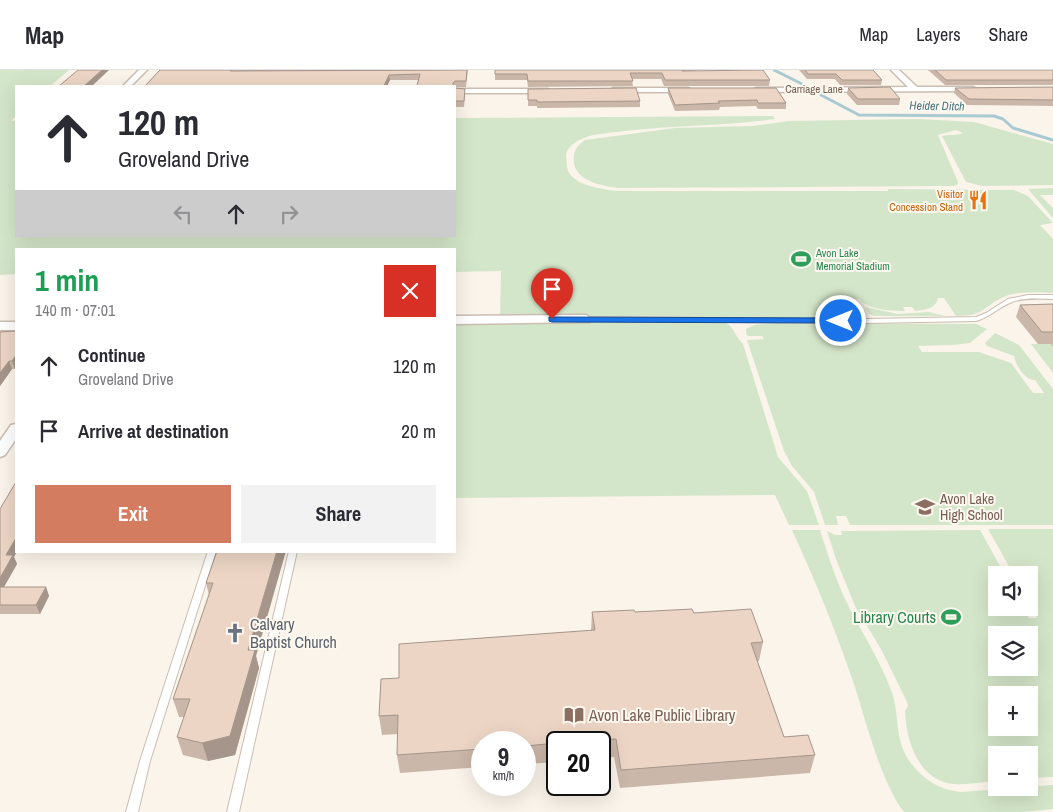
<!DOCTYPE html>
<html lang="en">
<head>
<meta charset="utf-8">
<style>
	:root { --surface:#fff; --page:#f2f2f3; --text:#2b2b33; --muted:#7c7c81; --line:#e1e1e2; --accent:#d37c5f }
	body { margin:0; font-family:"Archivo Narrow",sans-serif; background:var(--page); color:var(--text); height:100vh; display:flex; flex-direction:column; font-size:19px; white-space:nowrap }
	* { box-sizing:border-box; margin:0 }
	p { font-size:16px; color:var(--muted) }
	.icon { flex:none; width:28px; height:28px; fill:none; stroke:currentColor; stroke-width:2; stroke-linecap:round; stroke-linejoin:round }
	.map { position:relative; flex:1; overflow:hidden }
	.panel { position:absolute; left:15px; top:178px; width:441px; height:305px; display:flex; flex-direction:column; background:var(--surface); border-radius:0px; box-shadow:0 5px 20px #0002 }
	.panel>* { flex:none }
	.top-card { position:absolute; left:15px; top:15px; width:441px; height:152px; border-radius:0px; box-shadow:0 5px 20px #0002; background:#fff; color:var(--text); overflow:hidden }
	.controls { position:absolute; left:988px; top:496px; display:grid; gap:10px }
	.controls a { display:grid; place-items:center; width:50px; height:50px; border-radius:0px; background:var(--surface); box-shadow:0 5px 20px #0002; font-size:25px }
	.speed { position:absolute; left:471px; top:661px; display:flex; gap:10px; font-size:25px; font-weight:700; text-align:center }
	.speed>* { display:grid; place-content:center; width:65px; height:65px; border-radius:50%; background:var(--surface); box-shadow:0 5px 20px #0002; line-height:1 }
	.speed small { font-size:12px; font-weight:400 }
	.speed .limit { border:2px solid #111; border-radius:8px; background:#fff; color:#111 }
	.pin { position:absolute; display:grid; place-items:center; width:42px; height:42px; color:#fff; margin:-51px -21px; border-radius:50% 50% 50% 0; rotate:-45deg; box-shadow:0 0 5px #0007 }
	.pin .icon { rotate:45deg }
	.me { position:absolute; width:55px; margin:-28px; rotate:270deg; stroke-linejoin:round; filter:drop-shadow(0 0 4px #0008) }
	.turn { display:flex; align-items:center; gap:18px; height:105px; padding:0 20px; font-size:22px }
	.turn .icon { width:65px; height:65px; stroke-width:2.5 }
	.turn b { display:block; font-size:35px; line-height:42px }
	.lanes { display:flex; align-items:center; height:48px; padding:0 20px; background:#0003; justify-content:center; gap:25px; direction:ltr }
	.lanes .off { opacity:.35 }
	.round { display:grid; place-items:center; flex:none; width:52px; height:52px; border-radius:0px; background:var(--page) }
	.head { display:flex; align-items:center; justify-content:space-between; height:85px; padding:0 20px }
	h1 { font-size:30px; font-weight:700; line-height:38px; color:#1e9e55 }
	.action { display:flex; gap:10px; margin-top:auto; padding:10px 20px }
	.action a { flex:1; height:58px; border-radius:0px; background:var(--accent); color:#fff; font-size:20px; font-weight:700; line-height:58px; text-align:center }
	.action a+a { background:var(--page); color:var(--text) }
	ul { padding:0; list-style:none }
	li { display:flex; align-items:center; gap:15px; height:65px; padding:0 20px }
	li div { flex:1 }
	li b { display:block; font-size:19px }
	li em { font-style:normal }
	header { display:flex; align-items:center; gap:30px; box-sizing:border-box; height:70px; padding:0 25px; background:var(--surface); border-bottom:1px solid var(--line) }
	header strong { font-size:24px }
	nav { display:flex; gap:28px; margin-inline-start:auto; font-size:18px }
	.map>svg:first-child { display:block }
	.green { fill:#d4e6c9; fill-rule:evenodd }
	.lines { fill:none; stroke-linecap:round; stroke-linejoin:round }
	.stream { stroke:#a8cad2; stroke-width:3 }
	.lane-casing { stroke:#cbbdb1; stroke-width:2 }
	.street-casing { stroke:#cbbdb1; stroke-width:3 }
	.lane { fill:#fff; fill-rule:evenodd }
	.street { fill:#fff; fill-rule:evenodd }
	.wall { fill:#cbb7a9 }
	.shaded-wall { fill:#a5958a }
	.building { fill:#ecd5c5; stroke:#a5958a }
	.route { fill:#1a73e8; stroke:#114b97 }
	.labels { text-anchor:middle; stroke-width:4; stroke-linejoin:round; paint-order:stroke }
	.far-street-label { font-size:11px; fill:#715d50; stroke:#fdf8f0 }
	.far-food-label { font-size:11px; fill:#c56008; stroke:#fdf8f0; text-anchor:end }
	.far-leisure-label { font-size:11px; fill:#27864d; stroke:#fdf8f0; text-anchor:start }
	.far-water-label { font-size:12px; font-style:italic; fill:#4c7781; stroke:#fdf8f0 }
	.education-label { font-size:14px; fill:#785e54; stroke:#fdf8f0; text-anchor:start }
	.near-leisure-label { font-size:16px; fill:#27864d; stroke:#fdf8f0; text-anchor:end }
	.near-worship-label { font-size:16px; fill:#5b616d; stroke:#fdf8f0; text-anchor:start }
	.near-education-label { font-size:16px; fill:#785e54; stroke:#fdf8f0; text-anchor:start }
</style>
</head>
<body>
<header>
<strong>Map</strong>
<nav><a>Map</a><a>Layers</a><a>Share</a></nav>
</header>
<div class="map">
<svg width="1053" height="742" viewBox="0 0 1053 742">
	<rect width="100%" height="100%" fill="#faf4ea"/>
	<!-- green -->
	<path class="green" d="M0,0H69L50,16H16V46L11,51H16V166H455V48L773,46L775,49C725,56 675,55 625,61C612,63 596,63 584,68C576,71 566,77 566,86C567,93 566,99 570,104C578,116 603,119 616,121H888V119L1014,120L1028,126L1053,153L1040,155L1053,169V223C1038,223 1020,221 1006,226C983,235 987,246 956,246L944,228H938C936,239 924,240 915,241L912,237H903L905,241C892,241 868,240 859,229L847,230L859,251L500,250L501,201L455,202V179H16V204L0,205Z
		M918,49L974,52L1053,74V115L982,116L966,112L942,66C950,64 955,66 963,63L956,60L938,65L958,112L957,115L952,116L618,118C601,116 570,110 574,86C575,78 578,75 585,70L675,58L753,56L788,51Z
		M1053,118V125H1040L1053,138V148L1028,119Z
		M865,237L898,244L929,242L945,246H874L869,244Z
		M455,252L726,253C734,257 736,268 743,274L778,387L807,421L819,455H789L775,425L455,428Z
		M771,253L976,254L987,259L970,273L953,275L918,276L922,282H979L1011,293L1033,323H1044L1035,310C1024,310 1016,295 1014,286L987,276L985,273L995,263L1019,275L1053,319V455H850L846,446H836L838,455H825L814,422L792,396L784,381L747,270L764,269L762,266H748L746,264V259L754,255Z
		M1031,274H1051L1053,277V303Z
		M988,459H1053V707L1029,708V685H996V711C982,712 968,715 954,714C918,711 906,670 905,641L908,636L907,632L882,581L855,536L836,489L827,461L835,465H842L841,461L980,460L1005,505H996V538H1022L1029,548H1037L1029,532V505H1014ZM996,565H1029V598H996ZM996,625H1029V658H996Z
		M792,460H820C828,485 836,511 848,535C862,563 880,590 891,620C900,643 894,667 908,689C921,708 938,720 961,722L1053,715V739L1023,742H904C881,713 865,648 853,611C835,559 815,510 792,460Z"/>
	<g class="lines">
		<!-- stream -->
		<path class="stream" d="M774,0L804,15
			M821,25L859,45L994,46L1003,49L1013,58L1053,70"/>
		<defs>
			<path id="lane" d="M1028,225H1053V229C1040,229 1025,227 1012,232C999,237 990,247 976,251L867,253L586,251L583,249L586,247L867,249L976,247L986,243L1008,229Z
				M208,481H216L150,691L138,742H126L140,691Z
				M289,481H297L239,742H227Z"/>
			<path id="street" d="M139,0H147L131,16H123Z
				M891,0H899L917,17H973L977,19L973,21L756,22L752,20L756,18L908,17Z
				M613,18H688L692,20L688,22H616L612,20Z
				M455,19H548L552,21L548,23H455Z
				M586,245L592,249L590,252L455,254V246Z
				M0,252H16V260H0Z
				M16,354V369L5,385L0,387V371L11,355Z"/>
		</defs>
		<!-- lane casing -->
		<use href="#lane" class="lane-casing"/>
		<!-- street casing -->
		<use href="#street" class="street-casing"/>
		<!-- lane -->
		<use href="#lane" class="lane"/>
		<!-- street -->
		<use href="#street" class="street"/>
	</g>
	<!-- wall -->
	<path class="wall" d="M160,0H468L466,17H455V16H417L418,10H390L387,16H145Z
		M495,0H697L695,1L770,10L769,16H664L661,9H632L633,16L528,17L527,10H495Z
		M799,0H873L882,10L881,15H840L835,9H807Z
		M928,0H1053V15H945Z
		M1053,17V36L967,35L954,23L955,18Z
		M455,18L465,25L464,37H455Z
		M668,18L786,33V39H758L756,36L720,37L719,40L675,41L668,24Z
		M848,18L900,29L899,35H857L847,24Z
		M528,19L640,31V37L537,38V36H528Z
		M1053,234V277L1051,274H1038L1016,247L1020,235Z
		M16,261V298L15,299H12L0,316V262Z
		M0,439L16,481H17L14,487L17,494L4,517H46L49,526L40,544H0Z
		M217,481L256,586L259,598L235,685L208,691L183,685L177,667L184,647H179L173,629L209,525L206,513Z
		M592,542L694,543L763,572L759,591H757L784,667L815,685L810,703L620,718L614,687L600,688V672H558V692L525,694V672H482V697L400,703L397,685L398,664L382,665L379,646L399,608L591,561Z"/>
	<!-- shaded-wall -->
	<path class="shaded-wall" d="M102,0H109L92,16H84Z
		M389,5L390,10L387,16H384Z
		M16,285V298L15,299L12,291Z
		M9,291L12,299L0,316V303Z
		M16,468V481H17L14,487L17,494L0,524V508L6,485Z
		M277,481H286L256,586L259,598L235,685L208,691L202,673L248,580Z
		M46,517L49,526L40,544L36,535Z"/>
	<!-- building -->
	<path class="building" d="M78,0H102L84,16H59Z
		M160,0H231L230,1L467,0L466,11H455L453,13V16H417L420,4L389,5L384,16H145Z
		M495,0H684L682,1L763,0L770,10H665L662,3H630L633,11H528L527,4H495Z
		M805,0H873L882,10H842L836,4H808Z
		M935,0H1053V10H946Z
		M890,17L900,29H858L848,18Z
		M1053,17V30L969,29L955,18Z
		M455,18L465,19L464,31H455Z
		M636,18L640,31L537,32V30H528V19Z
		M668,18H776L786,33H758L757,30L718,31L720,33L675,35Z
		M1053,234V262H1042L1020,235Z
		M16,261V285L12,291H9L0,303V262Z
		M16,412V468L6,485H13L0,508V439Z
		M217,481H277L248,580H255L230,666L202,673L177,667L190,629H173L213,513H206Z
		M0,517H46L36,535H0Z
		M692,539L694,543L751,539L763,572L751,573L784,667L808,665L815,685L621,700L616,669L558,672V673L525,676V672H482V679L397,685L398,645L379,646L381,609L399,608V574L595,560L592,542L634,540L635,542Z"/>
	<!-- route -->
	<path class="route" d="M549,247L841,248L846,251L841,253L552,252L549,251Z"/>
	<!-- icons -->
	<defs>
		<symbol id="restaurant-bare" viewBox="-9 -9 18 18"><path d="M-5-6h1v4h1v-4h1v4h1v-4h1v5L-1.5 .5V6h-2V.5L-5-1ZM5-6V6H3V1.5H1.5Q1.5-4 5-6Z" fill="#e8710a" stroke="#fdf8f0" stroke-width="2.5" paint-order="stroke"/></symbol>
		<symbol id="stadium-bare" viewBox="-9 -9 18 18"><path d="M0-5a6.5 5 0 1 0 0 10a6.5 5 0 1 0 0-10ZM-3.5-1.8h7v3.6h-7Z" fill="#2e9e5b" stroke="#fdf8f0" stroke-width="2.5" paint-order="stroke"/></symbol>
		<symbol id="school-bare" viewBox="-9 -9 18 18"><path d="M0-5L7-2L0 1L-7-2ZM-4 1L0 2.5L4 1V4Q0 6-4 4Z" fill="#8d6e63" stroke="#fdf8f0" stroke-width="2.5" paint-order="stroke"/></symbol>
		<symbol id="church-bare" viewBox="-9 -9 18 18"><path d="M-1.2-6h2.4v3.5h3.3v2.4h-3.3V6h-2.4V-.1h-3.3v-2.4h3.3Z" fill="#6b7280" stroke="#fdf8f0" stroke-width="2.5" paint-order="stroke"/></symbol>
		<symbol id="library-bare" viewBox="-9 -9 18 18"><path d="M-6-4Q-3-5.5-.7-3.5V5Q-3 3-6 4ZM6-4Q3-5.5 .7-3.5V5Q3 3 6 4Z" fill="#8d6e63" stroke="#fdf8f0" stroke-width="2.5" paint-order="stroke"/></symbol>
	</defs>
	<g fill-rule="evenodd">
		<use href="#restaurant-bare" x="964" y="116" width="28" height="28"/>
		<use href="#stadium-bare" x="787" y="175" width="28" height="28"/>
		<use href="#school-bare" x="911" y="423" width="28" height="28"/>
		<use href="#stadium-bare" x="937" y="533" width="28" height="28"/>
		<use href="#church-bare" x="221" y="549" width="28" height="28"/>
		<use href="#library-bare" x="560" y="631" width="28" height="28"/>
	</g>
	<g class="labels">
		<!-- far-street labels -->
		<g class="far-street-label">
			<text x="814" y="23">Carriage Lane</text>
		</g>
		<!-- far-food labels -->
		<g class="far-food-label">
			<text x="963" y="128">Visitor<tspan x="963" dy="13">Concession Stand</tspan></text>
		</g>
		<!-- far-leisure labels -->
		<g class="far-leisure-label">
			<text x="816" y="187">Avon Lake<tspan x="816" dy="13">Memorial Stadium</tspan></text>
		</g>
		<!-- far-water labels -->
		<g class="far-water-label">
			<text transform="translate(937 36) rotate(1)" y="4">Heider Ditch</text>
		</g>
		<!-- education labels -->
		<g class="education-label">
			<text x="940" y="434">Avon Lake<tspan x="940" dy="16">High School</tspan></text>
		</g>
		<!-- near-leisure labels -->
		<g class="near-leisure-label">
			<text x="936" y="553">Library Courts</text>
		</g>
		<!-- near-worship labels -->
		<g class="near-worship-label">
			<text x="250" y="560">Calvary<tspan x="250" dy="18">Baptist Church</tspan></text>
		</g>
		<!-- near-education labels -->
		<g class="near-education-label">
			<text x="589" y="651">Avon Lake Public Library</text>
		</g>
	</g>
</svg>
<div class="controls">
<a><svg class="icon" aria-label="sound" viewBox="0 0 24 24"><path d="M4 9h4l5-4v14l-5-4H4zM17 9q2 3 0 6"/></svg></a>
<a><svg class="icon" aria-label="layers" viewBox="0 0 24 24"><path d="M12 4l9 5-9 5-9-5zM3 14l9 5 9-5"/></svg></a>
<a>+</a>
<a>−</a>
</div>
<div class="speed"><div>9<small>km/h</small></div><div class="limit">20</div></div>
<div class="pin" style="left:552px;top:249px;background:#d93025"><svg class="icon" aria-label="arrive" viewBox="0 0 24 24"><path d="M6 21V4h12l-3 4 3 4H6"/></svg></div>
<svg class="me" style="left:841px;top:251px" viewBox="-20 -20 40 40"><circle r="17" fill="#1a73e8" stroke="#fff" stroke-width="3"/><path d="M0-11L8 9 0 5-8 9z" fill="#fff"/></svg>
<div class="top-card">
<div class="turn"><svg class="icon" aria-label="ahead" viewBox="0 0 24 24"><path d="M12 20V5M6 11l6-6 6 6"/></svg><div><b>120 m</b>Groveland Drive</div></div>
<div class="lanes"><svg class="icon off" aria-label="left" viewBox="0 0 24 24"><path d="M17 20v-9H6M10 6l-5 5 5 5"/></svg><svg class="icon" aria-label="ahead" viewBox="0 0 24 24"><path d="M12 20V5M6 11l6-6 6 6"/></svg><svg class="icon off" aria-label="right" viewBox="0 0 24 24"><path d="M7 20v-9h11M14 6l5 5-5 5"/></svg></div>
</div>
<section class="panel">
<div class="head"><div><h1>1 min</h1><p>140 m · 07:01</p></div><a class="round" style="background:#d93025;color:#fff"><svg class="icon" aria-label="close" viewBox="0 0 24 24"><path d="M6 6l12 12M18 6L6 18"/></svg></a></div>
<ul>
<li><svg class="icon" aria-label="ahead" viewBox="0 0 24 24"><path d="M12 20V5M6 11l6-6 6 6"/></svg><div><b>Continue</b><p>Groveland Drive</p></div><em>120 m</em></li>
<li><svg class="icon" aria-label="arrive" viewBox="0 0 24 24"><path d="M6 21V4h12l-3 4 3 4H6"/></svg><div><b>Arrive at destination</b></div><em>20 m</em></li>
</ul>
<div class="action"><a>Exit</a><a>Share</a></div>
</section>
</div>
</body>
</html>
